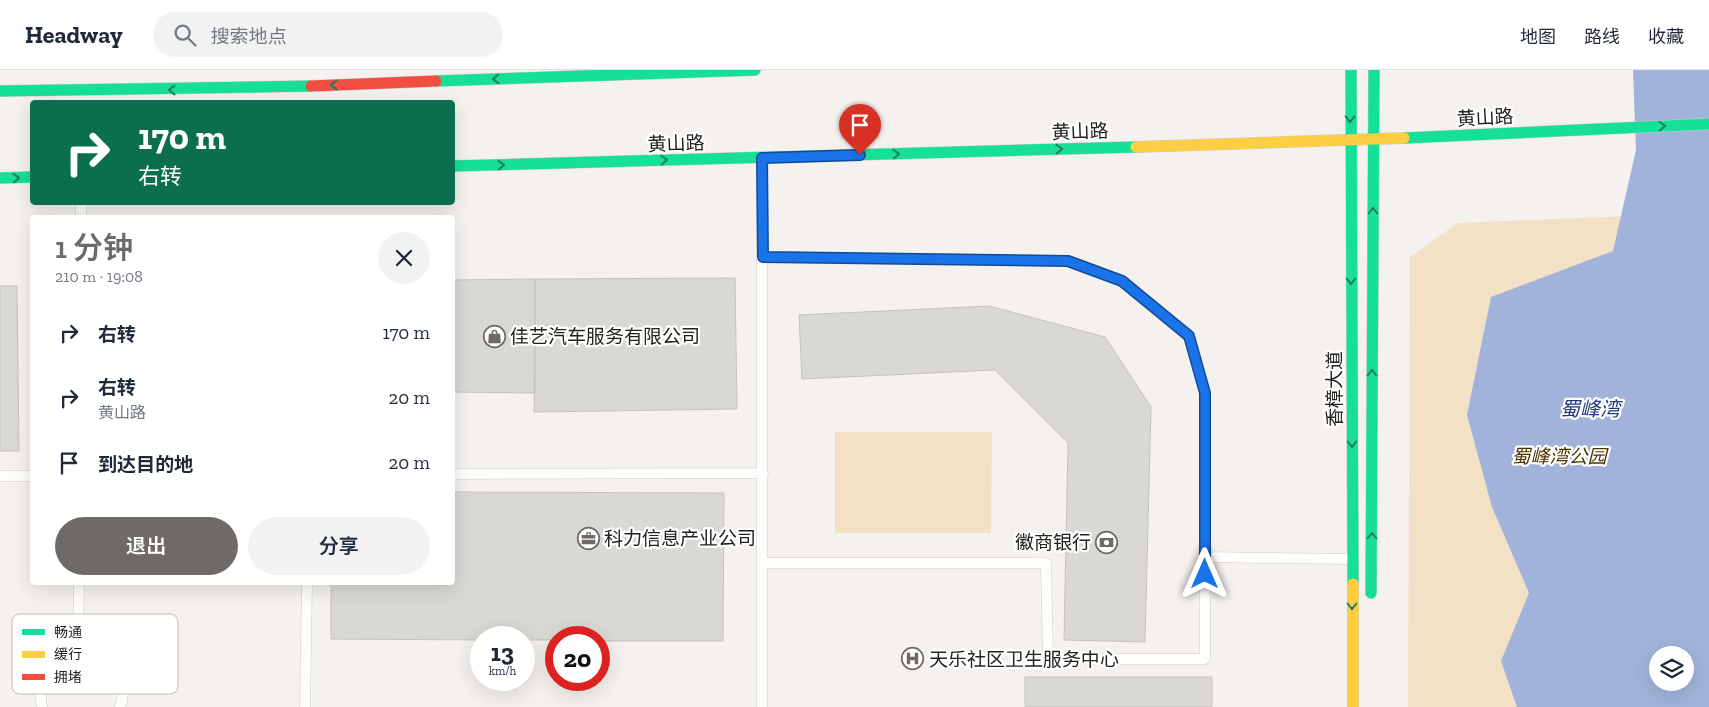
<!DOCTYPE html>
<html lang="zh">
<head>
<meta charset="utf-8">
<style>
	:root { --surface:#fff; --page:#f2f2f3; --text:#1f2937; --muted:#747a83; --line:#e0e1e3; --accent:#6d6a67 }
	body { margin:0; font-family:"Zilla Slab","Noto Sans SC",serif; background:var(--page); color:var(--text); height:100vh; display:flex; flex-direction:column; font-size:19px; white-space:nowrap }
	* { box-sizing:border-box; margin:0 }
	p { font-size:16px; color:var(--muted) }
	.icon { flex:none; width:28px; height:28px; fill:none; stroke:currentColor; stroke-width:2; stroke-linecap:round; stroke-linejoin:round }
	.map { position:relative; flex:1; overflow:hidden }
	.panel { position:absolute; left:30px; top:145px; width:425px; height:370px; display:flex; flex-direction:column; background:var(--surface); border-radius:5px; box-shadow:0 5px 20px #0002 }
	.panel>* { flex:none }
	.hud { position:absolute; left:30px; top:30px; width:425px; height:105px; border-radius:5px; box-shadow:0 5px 20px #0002; background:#0b6e4f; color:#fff; overflow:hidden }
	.controls { position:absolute; left:1649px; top:576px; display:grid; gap:10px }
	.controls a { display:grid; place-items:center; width:45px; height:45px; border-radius:50%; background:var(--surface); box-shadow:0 5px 20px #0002; font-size:25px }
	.speed { position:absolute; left:470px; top:556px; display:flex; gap:10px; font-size:25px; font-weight:700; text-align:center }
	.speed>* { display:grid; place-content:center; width:65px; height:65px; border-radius:50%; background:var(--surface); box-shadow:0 5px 20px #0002; line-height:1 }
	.speed small { font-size:12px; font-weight:400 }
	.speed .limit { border:8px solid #d22; background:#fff; color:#111 }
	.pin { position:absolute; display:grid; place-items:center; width:42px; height:42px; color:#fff; margin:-51px -21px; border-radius:50% 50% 50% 0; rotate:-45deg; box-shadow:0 0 5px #0007 }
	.pin .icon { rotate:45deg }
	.me { position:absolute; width:55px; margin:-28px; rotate:0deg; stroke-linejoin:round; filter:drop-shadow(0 0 4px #0008) }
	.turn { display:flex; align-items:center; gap:18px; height:105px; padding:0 25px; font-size:22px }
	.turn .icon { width:65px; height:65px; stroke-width:2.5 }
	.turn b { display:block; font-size:35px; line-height:42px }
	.round { display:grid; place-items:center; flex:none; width:52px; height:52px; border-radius:26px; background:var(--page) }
	.head { display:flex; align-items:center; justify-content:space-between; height:85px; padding:0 25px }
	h1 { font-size:30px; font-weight:600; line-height:38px; color:var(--accent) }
	.primary-button { display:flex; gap:10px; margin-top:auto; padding:10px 25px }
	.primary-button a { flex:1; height:58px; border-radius:30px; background:var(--accent); color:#fff; font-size:20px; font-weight:600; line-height:58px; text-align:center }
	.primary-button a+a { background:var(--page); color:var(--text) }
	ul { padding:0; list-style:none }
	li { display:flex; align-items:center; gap:15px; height:65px; padding:0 25px }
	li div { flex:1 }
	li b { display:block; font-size:19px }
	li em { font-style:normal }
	header { display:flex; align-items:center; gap:30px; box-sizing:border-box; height:70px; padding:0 25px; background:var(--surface); border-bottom:1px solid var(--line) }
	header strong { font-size:24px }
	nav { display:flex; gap:28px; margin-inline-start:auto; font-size:18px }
	.search { width:350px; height:45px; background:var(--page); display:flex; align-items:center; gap:12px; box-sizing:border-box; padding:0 18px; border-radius:28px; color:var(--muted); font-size:19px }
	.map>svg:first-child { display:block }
	.green { fill:#f2e1c5; fill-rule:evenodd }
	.water { fill:#a1b3da; fill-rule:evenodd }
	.building { fill:#dad8d5; stroke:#c5c3c0 }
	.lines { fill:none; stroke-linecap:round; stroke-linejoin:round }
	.lane-casing { stroke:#cfcdca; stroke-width:11 }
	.fast-casing { stroke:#cfcdca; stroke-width:12 }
	.slow-casing { stroke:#cfcdca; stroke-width:12 }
	.jam-casing { stroke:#cfcdca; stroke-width:12 }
	.lane { stroke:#fdfdfc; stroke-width:10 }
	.fast { stroke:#16e098; stroke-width:11 }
	.slow { stroke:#ffcf43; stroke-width:11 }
	.jam { stroke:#f24e42; stroke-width:11 }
	.oneway { stroke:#1d815c }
	.route-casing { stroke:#114b97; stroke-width:12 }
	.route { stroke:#1a73e8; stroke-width:9 }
	.labels { text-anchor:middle; stroke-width:4.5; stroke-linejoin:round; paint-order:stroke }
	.street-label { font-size:19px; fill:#24221f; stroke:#fff }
	.poi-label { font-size:19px; fill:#24221f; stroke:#fff; text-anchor:start }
	.park-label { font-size:19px; font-style:italic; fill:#4d3500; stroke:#fff }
	.water-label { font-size:20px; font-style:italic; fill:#203a7f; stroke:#fff }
	.key { fill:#fff; stroke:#bdbdbc; stroke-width:1 }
	.key-label { font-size:14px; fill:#24221f }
</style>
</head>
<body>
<header>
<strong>Headway</strong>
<div class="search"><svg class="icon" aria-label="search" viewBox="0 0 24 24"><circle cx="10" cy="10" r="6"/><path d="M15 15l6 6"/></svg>搜索地点</div>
<nav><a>地图</a><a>路线</a><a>收藏</a></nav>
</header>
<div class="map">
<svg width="1709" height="637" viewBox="0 0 1709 637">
	<rect width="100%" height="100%" fill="#f4f1ee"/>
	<!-- green -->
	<path class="green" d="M1709,143V637H1408L1410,187L1458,153ZM1658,585H1685V612H1658Z
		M835,362H992L991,463H835Z"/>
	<!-- water -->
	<path class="water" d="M1633,0H1709V637H1517L1501,591L1529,523L1492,437L1467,345L1491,227L1613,181L1636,80ZM1658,585H1685V612H1658Z"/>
	<!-- building -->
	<path class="building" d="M735,208L737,339L534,342L535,209Z
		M535,209V323L452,322V210Z
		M0,216H17L19,381H0Z
		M989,236L1105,267L1151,337L1145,572L1064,570L1068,373L995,300L802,309L799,245Z
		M452,422L724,423L723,571H599V568H556V570H524V568H481V570L331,569V512H452Z
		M1025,607H1212V637H1025Z"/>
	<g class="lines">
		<defs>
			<path id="lane" d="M81,148V132
				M763,187L1068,191L1123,211L1189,267L1205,323V589H1048L1046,493H763
				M452,404L763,403
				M0,406H32
				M1205,487L1351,489
				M78,583L79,512
				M42,637C32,580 104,563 120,611C123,619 124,628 120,637
				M305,637L307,512
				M762,637V89"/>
			<path id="fast" d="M1351,0L1353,514
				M436,11L755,0
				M0,21L311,16
				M1404,68L1709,54
				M452,96L1136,77
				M0,108L32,107
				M1371,523L1374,0"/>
			<path id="slow" d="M1136,77L1404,68
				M1353,514V637"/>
			<path id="jam" d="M311,16L436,11"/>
		</defs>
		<!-- lane casing -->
		<use href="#lane" class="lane-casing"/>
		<!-- fast casing -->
		<use href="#fast" class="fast-casing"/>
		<!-- slow casing -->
		<use href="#slow" class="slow-casing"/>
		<!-- jam casing -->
		<use href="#jam" class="jam-casing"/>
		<!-- lane -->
		<use href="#lane" class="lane"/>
		<!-- fast -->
		<use href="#fast" class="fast"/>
		<!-- slow -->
		<use href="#slow" class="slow"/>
		<!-- jam -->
		<use href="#jam" class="jam"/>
	</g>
	<!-- one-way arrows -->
	<defs><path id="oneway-chevron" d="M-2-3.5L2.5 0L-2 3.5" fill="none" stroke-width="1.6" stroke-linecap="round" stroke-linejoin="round" transform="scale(1.25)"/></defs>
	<g class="oneway">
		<use href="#oneway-chevron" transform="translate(496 9) rotate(178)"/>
		<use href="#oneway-chevron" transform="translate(334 15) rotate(178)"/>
		<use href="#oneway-chevron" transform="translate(172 20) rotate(180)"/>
		<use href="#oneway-chevron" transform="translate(1350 49) rotate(91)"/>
		<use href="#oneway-chevron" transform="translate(1662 56) rotate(-2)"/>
		<use href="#oneway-chevron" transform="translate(1059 79) rotate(-2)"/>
		<use href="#oneway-chevron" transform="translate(896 84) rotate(-2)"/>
		<use href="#oneway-chevron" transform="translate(664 90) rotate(-2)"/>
		<use href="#oneway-chevron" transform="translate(501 95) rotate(-2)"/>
		<use href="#oneway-chevron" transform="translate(16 108) rotate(-2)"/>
		<use href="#oneway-chevron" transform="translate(1373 141) rotate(-90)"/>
		<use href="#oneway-chevron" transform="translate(1351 211) rotate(90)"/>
		<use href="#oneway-chevron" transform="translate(1372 303) rotate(-90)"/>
		<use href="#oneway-chevron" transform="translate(1352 374) rotate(90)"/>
		<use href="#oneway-chevron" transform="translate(1372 466) rotate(-90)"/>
		<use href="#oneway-chevron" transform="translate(1352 536) rotate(90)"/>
	</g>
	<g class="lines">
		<defs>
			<path id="route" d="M860,85L762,88L763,187L1068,191L1122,211L1189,266L1205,323V504"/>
		</defs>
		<!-- route casing -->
		<use href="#route" class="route-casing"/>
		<!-- route -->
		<use href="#route" class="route"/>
	</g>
	<!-- icons -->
	<defs>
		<symbol id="shop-ring" viewBox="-11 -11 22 22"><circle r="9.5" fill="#fff" stroke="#6d6a67" stroke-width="1.5"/><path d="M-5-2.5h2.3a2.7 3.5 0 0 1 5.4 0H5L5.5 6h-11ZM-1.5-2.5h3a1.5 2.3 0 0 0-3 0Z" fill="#6d6a67"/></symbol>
		<symbol id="office-ring" viewBox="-11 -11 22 22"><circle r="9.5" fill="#fff" stroke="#6d6a67" stroke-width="1.5"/><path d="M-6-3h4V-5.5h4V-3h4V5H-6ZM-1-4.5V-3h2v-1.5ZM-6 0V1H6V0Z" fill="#6d6a67"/></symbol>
		<symbol id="bank-ring" viewBox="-11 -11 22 22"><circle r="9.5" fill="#fff" stroke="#6d6a67" stroke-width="1.5"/><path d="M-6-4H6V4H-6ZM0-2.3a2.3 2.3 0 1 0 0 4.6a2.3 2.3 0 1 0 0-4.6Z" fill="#6d6a67"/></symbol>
		<symbol id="hospital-ring" viewBox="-11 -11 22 22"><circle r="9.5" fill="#fff" stroke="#6d6a67" stroke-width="1.5"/><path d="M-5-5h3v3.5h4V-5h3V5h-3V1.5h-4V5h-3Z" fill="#6d6a67"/></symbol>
	</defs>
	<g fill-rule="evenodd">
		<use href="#shop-ring" x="482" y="254" width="25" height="25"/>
		<use href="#office-ring" x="576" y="456" width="25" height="25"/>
		<use href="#bank-ring" x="1094" y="460" width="25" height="25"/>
		<use href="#hospital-ring" x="900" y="576" width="25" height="25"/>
	</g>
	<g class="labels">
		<!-- street labels -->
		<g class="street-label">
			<text transform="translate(1485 47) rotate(-3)" y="7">黄山路</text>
			<text transform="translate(1080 61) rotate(-2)" y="7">黄山路</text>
			<text transform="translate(676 73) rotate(-2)" y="7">黄山路</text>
			<text transform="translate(1334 319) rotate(-90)" y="7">香樟大道</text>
		</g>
		<!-- poi labels -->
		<g class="poi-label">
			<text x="510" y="273">佳艺汽车服务有限公司</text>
			<text x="604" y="475">科力信息产业公司</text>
			<text x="1091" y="479" text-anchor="end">徽商银行</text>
			<text x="929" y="596">天乐社区卫生服务中心</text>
		</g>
		<!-- park labels -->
		<g class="park-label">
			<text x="1559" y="393">蜀峰湾公园</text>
		</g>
		<!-- water labels -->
		<g class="water-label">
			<text x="1590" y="346">蜀峰湾</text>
		</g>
	</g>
	<!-- legend -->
	<rect x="12" y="544" width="166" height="80" rx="8" class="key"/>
	<rect x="22" y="559" width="23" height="6" fill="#16e098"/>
	<rect x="22" y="581" width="23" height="7" fill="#ffcf43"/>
	<rect x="22" y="604" width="23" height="6" fill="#f24e42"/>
	<g class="key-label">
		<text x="54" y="567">畅通</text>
		<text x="54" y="589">缓行</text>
		<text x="54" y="612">拥堵</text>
	</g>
</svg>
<div class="controls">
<a><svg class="icon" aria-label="layers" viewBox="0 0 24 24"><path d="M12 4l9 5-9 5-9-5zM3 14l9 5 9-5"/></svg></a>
</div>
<div class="speed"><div>13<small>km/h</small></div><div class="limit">20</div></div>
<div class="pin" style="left:860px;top:85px;background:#d93025"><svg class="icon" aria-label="arrive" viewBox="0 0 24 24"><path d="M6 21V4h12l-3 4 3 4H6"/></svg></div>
<svg class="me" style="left:1205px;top:504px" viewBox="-20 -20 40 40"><path d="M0-17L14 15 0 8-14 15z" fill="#1a73e8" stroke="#fff" stroke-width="4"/></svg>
<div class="hud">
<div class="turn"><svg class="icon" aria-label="right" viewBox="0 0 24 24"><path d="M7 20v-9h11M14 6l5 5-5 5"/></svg><div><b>170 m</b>右转</div></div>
</div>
<section class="panel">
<div class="head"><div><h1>1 分钟</h1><p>210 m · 19:08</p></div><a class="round"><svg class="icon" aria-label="close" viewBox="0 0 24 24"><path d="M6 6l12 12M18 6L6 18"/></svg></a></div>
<ul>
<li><svg class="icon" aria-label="right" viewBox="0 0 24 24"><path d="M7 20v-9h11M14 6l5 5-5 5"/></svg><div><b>右转</b></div><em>170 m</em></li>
<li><svg class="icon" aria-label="right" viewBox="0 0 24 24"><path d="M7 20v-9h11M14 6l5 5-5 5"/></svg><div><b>右转</b><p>黄山路</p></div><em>20 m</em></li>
<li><svg class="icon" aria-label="arrive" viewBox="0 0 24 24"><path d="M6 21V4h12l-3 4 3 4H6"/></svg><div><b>到达目的地</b></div><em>20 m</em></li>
</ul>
<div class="primary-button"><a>退出</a><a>分享</a></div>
</section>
</div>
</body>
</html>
